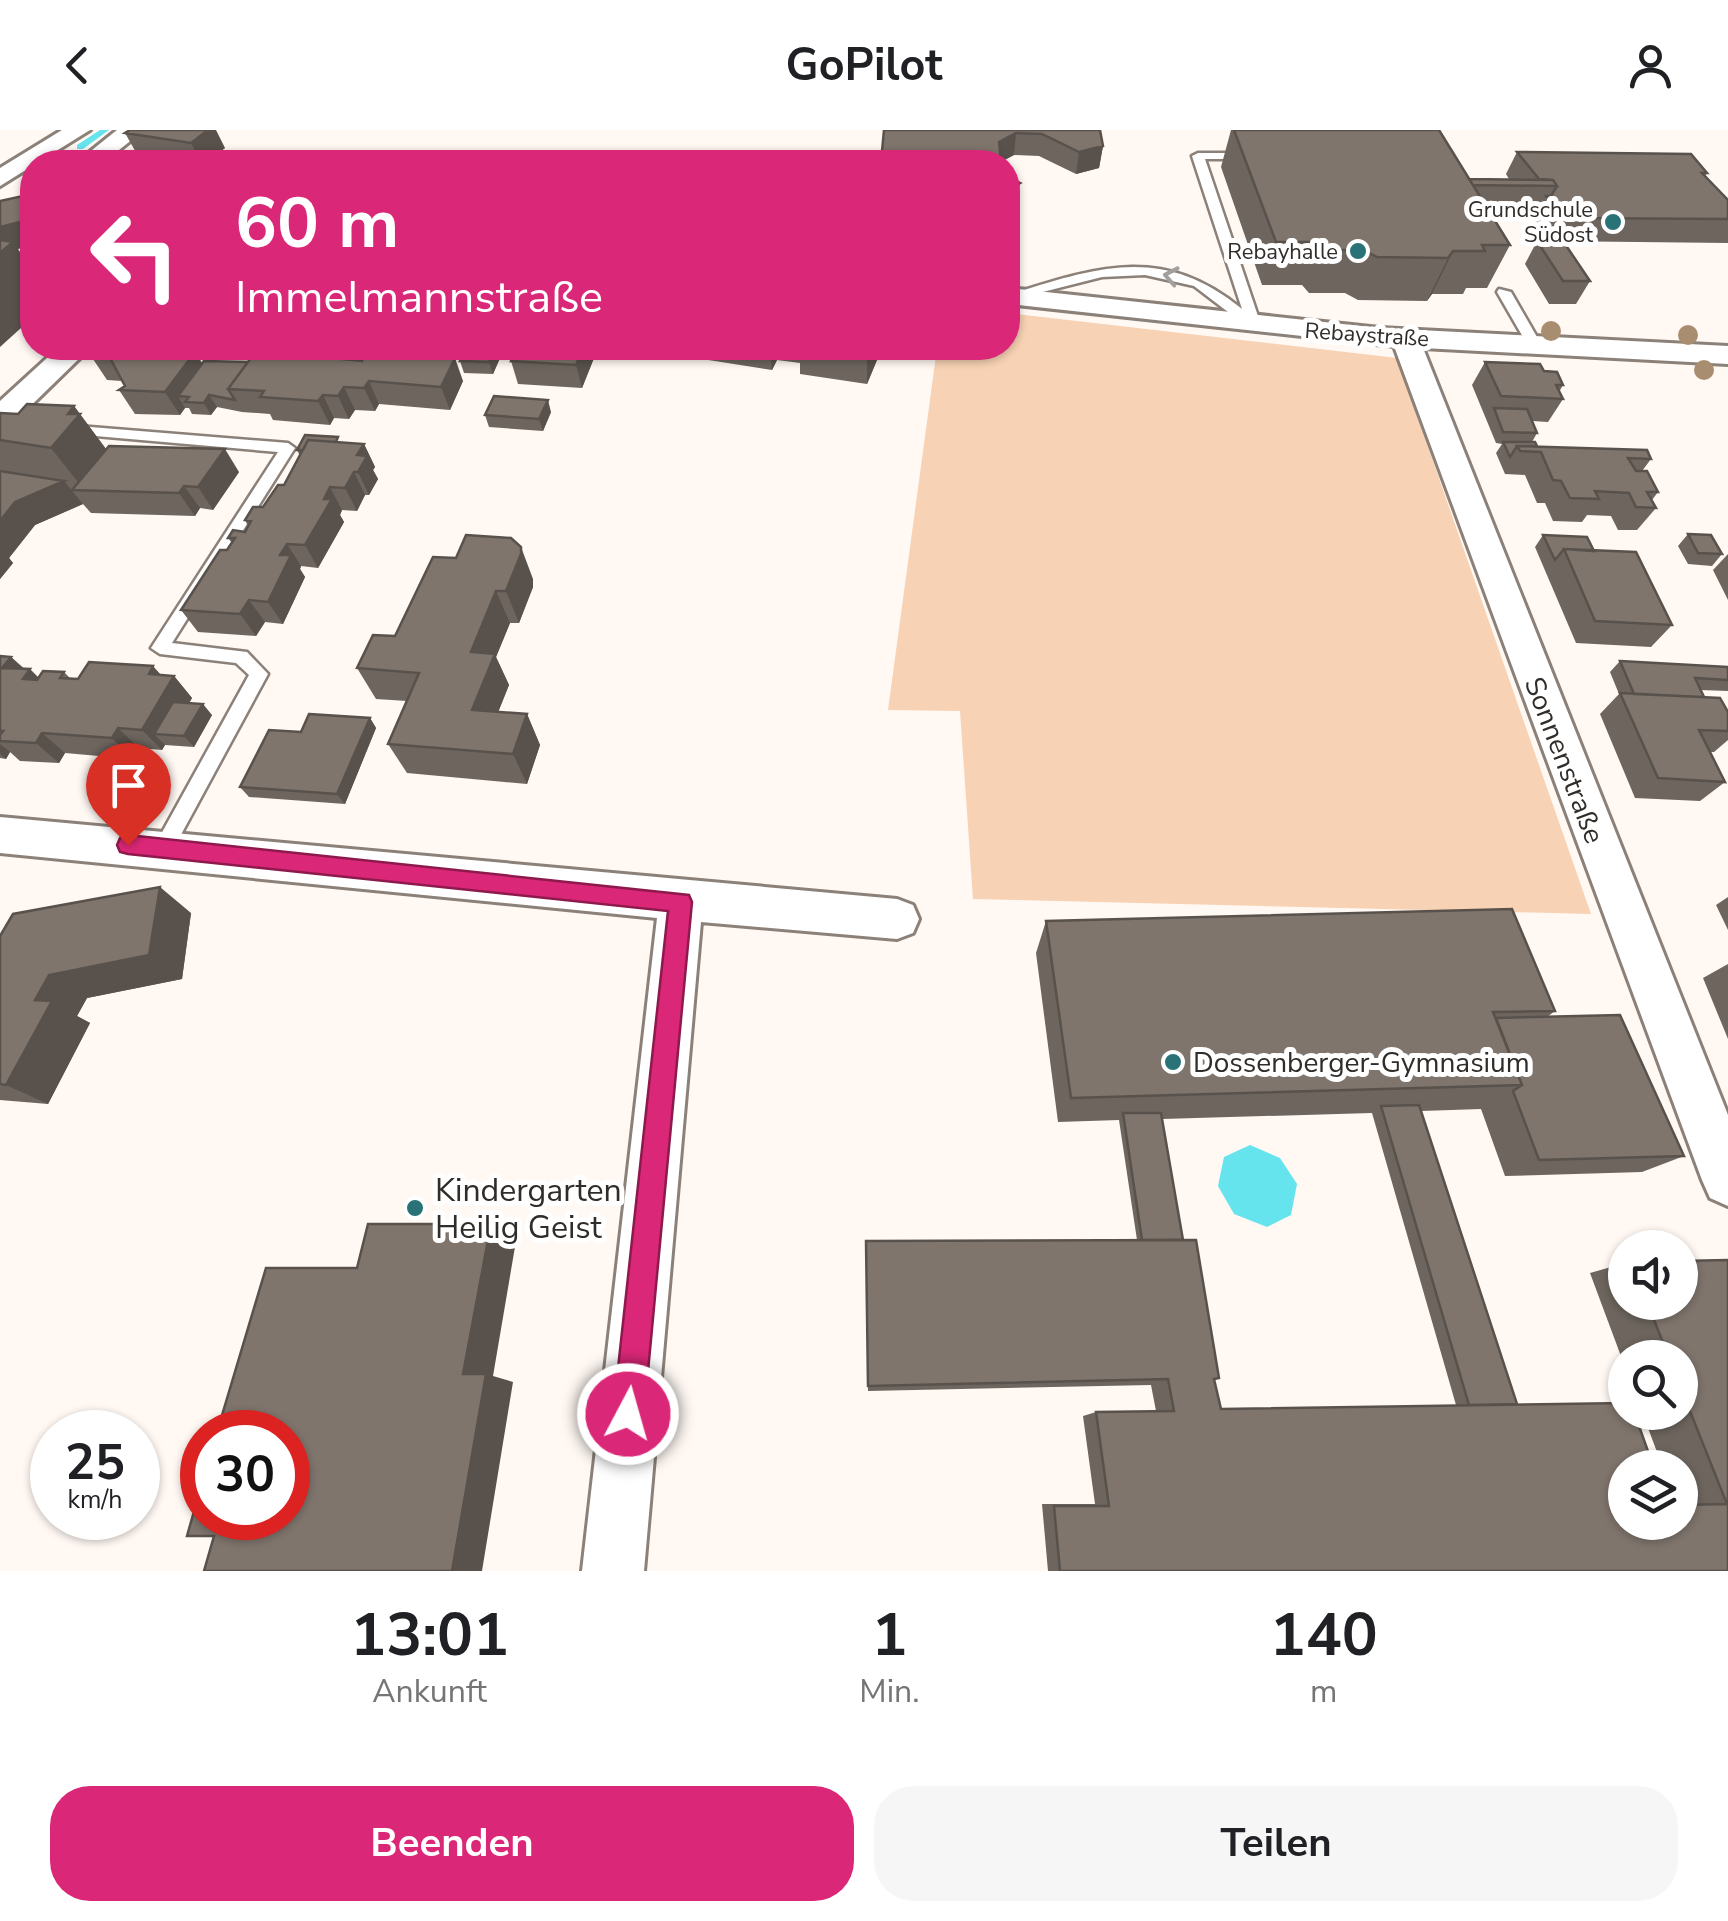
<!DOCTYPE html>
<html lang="de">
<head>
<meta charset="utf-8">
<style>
	:root { --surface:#fff; --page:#f6f6f6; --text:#202124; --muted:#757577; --accent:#db2777 }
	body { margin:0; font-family:"Nunito Sans",sans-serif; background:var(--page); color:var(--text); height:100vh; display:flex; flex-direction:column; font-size:38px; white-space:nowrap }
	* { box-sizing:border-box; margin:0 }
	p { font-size:32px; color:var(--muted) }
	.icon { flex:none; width:55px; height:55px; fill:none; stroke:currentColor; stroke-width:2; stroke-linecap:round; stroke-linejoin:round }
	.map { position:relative; height:1441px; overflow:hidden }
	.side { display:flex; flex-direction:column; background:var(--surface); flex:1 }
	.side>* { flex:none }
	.guide { position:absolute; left:20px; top:20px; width:1000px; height:210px; border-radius:40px; box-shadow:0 2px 8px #0004; background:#db2777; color:#fff; overflow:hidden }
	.controls { position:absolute; left:1608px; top:1100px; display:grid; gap:20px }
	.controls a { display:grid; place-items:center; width:90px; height:90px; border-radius:50%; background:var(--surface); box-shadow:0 2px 8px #0004; font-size:50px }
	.speed { position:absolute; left:30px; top:1280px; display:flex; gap:20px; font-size:50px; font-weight:700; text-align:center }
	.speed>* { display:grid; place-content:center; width:130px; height:130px; border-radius:50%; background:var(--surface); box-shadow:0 2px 8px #0004; line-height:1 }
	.speed small { font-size:25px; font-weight:400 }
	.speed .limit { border:15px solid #d22; background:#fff; color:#111 }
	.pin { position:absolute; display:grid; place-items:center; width:85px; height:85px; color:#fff; margin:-102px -42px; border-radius:50% 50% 50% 0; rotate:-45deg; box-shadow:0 0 10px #0007 }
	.pin .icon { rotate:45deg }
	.me { position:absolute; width:110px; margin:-55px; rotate:6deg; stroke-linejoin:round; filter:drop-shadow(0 0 8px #0008) }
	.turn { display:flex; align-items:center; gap:35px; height:210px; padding:0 50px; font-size:45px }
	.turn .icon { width:130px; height:130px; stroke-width:2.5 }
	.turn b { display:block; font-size:70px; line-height:85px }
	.eta { display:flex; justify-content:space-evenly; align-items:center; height:170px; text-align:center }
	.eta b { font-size:60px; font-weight:700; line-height:70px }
	.button { display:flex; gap:20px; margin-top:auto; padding:20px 50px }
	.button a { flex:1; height:115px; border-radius:40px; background:var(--accent); color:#fff; font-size:40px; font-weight:700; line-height:115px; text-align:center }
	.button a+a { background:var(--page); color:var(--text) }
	header { display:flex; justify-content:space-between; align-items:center; height:130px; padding:0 50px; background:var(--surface); font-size:45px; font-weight:700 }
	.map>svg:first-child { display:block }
	.green { fill:#f7d2b4 }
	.water { fill:#66e4ee }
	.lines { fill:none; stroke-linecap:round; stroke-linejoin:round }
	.stream { fill:#66e4ee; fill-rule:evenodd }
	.lane-casing { stroke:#8b8179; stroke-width:5 }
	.street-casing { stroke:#8b8179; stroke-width:6 }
	.lane { fill:#fff; fill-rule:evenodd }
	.street { fill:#fff; fill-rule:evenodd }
	.tree { fill:#a98d70 }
	.wall { fill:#6d655e; fill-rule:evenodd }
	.shaded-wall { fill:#59524c }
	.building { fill:#7f756d; stroke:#59524c; stroke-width:2.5 }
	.oneway { stroke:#a2a09f }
	.route { fill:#db2777; stroke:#8e194d; stroke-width:2.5 }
	.poi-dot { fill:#287278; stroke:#fff; stroke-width:4 }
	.labels { text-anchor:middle; stroke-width:10; stroke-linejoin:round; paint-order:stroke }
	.far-poi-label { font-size:22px; fill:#302c29; stroke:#fff; text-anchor:end }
	.far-street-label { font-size:22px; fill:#302c29; stroke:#fff }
	.street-label { font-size:28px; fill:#302c29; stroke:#fff }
	.poi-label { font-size:28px; fill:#302c29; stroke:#fff; text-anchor:start }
	.near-poi-label { font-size:32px; fill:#302c29; stroke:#fff; text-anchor:start }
</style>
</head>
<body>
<header><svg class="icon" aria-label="back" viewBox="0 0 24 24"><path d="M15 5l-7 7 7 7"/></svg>GoPilot<svg class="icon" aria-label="person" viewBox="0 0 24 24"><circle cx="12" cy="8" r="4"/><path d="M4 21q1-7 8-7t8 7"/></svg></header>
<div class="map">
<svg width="1728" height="1441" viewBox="0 0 1728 1441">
	<rect width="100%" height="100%" fill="#fff8f3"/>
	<!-- green -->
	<path class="green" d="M1008,183L1397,228L1591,784L973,769L960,581L888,580L937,218H1008Z"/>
	<!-- water -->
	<path class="water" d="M1250,1015L1280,1028L1297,1054L1291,1085L1267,1097L1234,1084L1218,1056L1224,1027Z"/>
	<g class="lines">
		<!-- stream -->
		<path class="stream" d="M100,0H109L83,19H77V15Z"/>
		<defs>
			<path id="lane" d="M1198,23H1248L1254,26L1248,29H1205L1261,195L1259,198H1249L1194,156L1145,145L1102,147L1011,170V164C1100,136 1164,115 1242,179L1192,26Z
				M1499,159L1511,162L1541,214L1539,217L1527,214L1497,162Z
				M276,218H335L412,223L419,227L412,231L283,222Z
				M66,295L288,313L295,318L172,513L247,522L268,544L171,723H157L154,717L249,545L236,533L160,524L151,518L278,322L61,303V297Z"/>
			<path id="street" d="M62,0H90L0,56V38Z
				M117,0H144L104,32H77Z
				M1008,158L1380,198L1728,216V234L1423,218L1728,985V1076L1710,1068L1702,1050L1394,216L1008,174Z
				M58,218H90L11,295L0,298V271Z
				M0,687L897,769L913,775L919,789L913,803L897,809L701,792L644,1441H582L657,788L0,723Z"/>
		</defs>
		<!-- lane casing -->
		<use href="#lane" class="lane-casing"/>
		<!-- street casing -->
		<use href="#street" class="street-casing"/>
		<!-- lane -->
		<use href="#lane" class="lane"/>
		<!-- street -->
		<use href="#street" class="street"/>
	</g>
	<!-- trees -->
	<g class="tree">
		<circle cx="1551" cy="201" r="10"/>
		<circle cx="1688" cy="205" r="10"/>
		<circle cx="1704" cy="240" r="10"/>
	</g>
	<!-- wall -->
	<path class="wall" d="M884,0H1100L1103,16L1099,38L1076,44L1039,26L1014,25L1001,32Z
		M1231,0H1439L1469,49H1509L1506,44L1517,22L1707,43L1705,46L1728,70V113L1548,111L1534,89H1493L1510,115L1487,158H1466L1463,164H1432L1427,171L1358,170L1345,163H1309L1302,155H1262L1221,37Z
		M125,3L225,18L206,32H185L138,26Z
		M1537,111L1590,151L1576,174H1549L1525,134Z
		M100,218H203L200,221L195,222L202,233L463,251L450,280L379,274L375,281L355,280L349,289L334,288L330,295L273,290L270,284L242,282L217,277L211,285L192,284L189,278H185L180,285L135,284L119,260L125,256L122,251L107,250L91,226Z
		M517,218H598L582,258L518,254L511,231Z
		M629,218H680L676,225Z
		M683,218H882L867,254L800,244V233L777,230L772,240L702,229L701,220Z
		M504,219L493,244L464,243L460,231Z
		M1485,232L1544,241L1563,255L1559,262L1563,269L1548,292L1532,291L1537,303L1532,312L1537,316L1651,329L1642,341L1658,362L1652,370L1656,378L1637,400H1618L1611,386L1587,385L1582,392L1553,391L1545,373H1537L1525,345L1505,344L1496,323L1502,314L1496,313L1472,255Z
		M74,276L106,319L239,342L213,380L200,378L195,386L91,383L83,374L35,395L9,428L13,433L0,449V283L18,284Z
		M551,282L543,301L489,297L485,285Z
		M341,312L364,314L375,337L373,340L378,349L369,365H365L357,381L342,380L340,385L344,392L318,438L301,436L300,439L305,447L283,494L265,492L256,506L198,502L181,480L232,413L228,408L245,402L248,396L245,390L263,377L284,355L300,326L297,320Z
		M1688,404L1722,424L1712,436L1688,434L1678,416Z
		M1543,405L1594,421L1672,495L1651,517L1576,513L1535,417Z
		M1728,424V470L1713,440Z
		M433,427L533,449V457L519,493H510L496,527L509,555L498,582L527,584L540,615L527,654L407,643L388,614L407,571L376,569L357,538L395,506Z
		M0,526L11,527L24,539L38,548L64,542L71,549L161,545L174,546L192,568L189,573L212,585L194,617L165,615L162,620L139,618L133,629L65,623L59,633L20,631L10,622L6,629L0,628Z
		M1620,531L1728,537V561L1700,560L1704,567L1728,582V610L1714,622H1710L1725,652L1700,671L1635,668L1600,584L1619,564L1610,542Z
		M370,588L376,598L345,674L249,667L240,657L301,602Z
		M1728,767V800L1716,775Z
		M191,783L182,849L87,868L77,886L90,893L48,974L0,970V806Z
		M1046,791L1555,881L1547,887L1684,1026L1642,1042L1505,1046L1481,979L1421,981L1517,1274L1625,1338L1680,1392V1338H1663L1642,1282H1680V1228H1625V1237L1590,1143L1625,1133V1172H1680L1728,1130V1441H1048L1042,1374H1095L1083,1286L1096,1282L1156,1281L1151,1255L868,1261L866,1111L1137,1110L1119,990L1058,992L1036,823ZM1372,983L1456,1275L1221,1279L1183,1110L1162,989Z
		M1728,834V909L1703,848Z"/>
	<!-- shaded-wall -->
	<path class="shaded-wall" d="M208,0H216L225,18L206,32H201L191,13Z
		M1016,3L1014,25L1000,32L999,12Z
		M1103,16L1099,38L1076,44L1079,22Z
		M1020,53L1017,76L1008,81V59Z
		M32,89V116L18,119L32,140V188L0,217V97Z
		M1453,121L1432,164L1427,171L1448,128Z
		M177,218H194L196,220L185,232Z
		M495,218L504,219L493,244L489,232Z
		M583,218H598L582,258L576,235Z
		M770,218H776L777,230L772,240Z
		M868,218H882L867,254V220Z
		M195,222L209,245L178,266L185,278L180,285L165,262Z
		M455,228L463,251L450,280L441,257Z
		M369,251L379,274L375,281L364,258Z
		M344,257L355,280L349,289L338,266Z
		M209,265L217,277L211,285L204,273Z
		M323,265L334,288L330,295L318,271Z
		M548,270L551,282L543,301L539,289Z
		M74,276L123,342L85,361L51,318L68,284Z
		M364,314L375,337L373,340L378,349L369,365L358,342L357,325Z
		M225,319L239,342L213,380L198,357Z
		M354,342L365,365L357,381L345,358Z
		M64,351L83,374L35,395L9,428L13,433L0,449V391L15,372Z
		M184,356L200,378L195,386L179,363Z
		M330,357L342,380L340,385L344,392L318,438L305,415L324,369Z
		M287,414L301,436L300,439L305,447L283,494L268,472L280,425Z
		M521,417L533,449V457L519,493L506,461Z
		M496,461L510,493L496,527L509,555L487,610L472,580L471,522Z
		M249,470L265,492L256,506L240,484Z
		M11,527L28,542L30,539L52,561L46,570L2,538Z
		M153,536L169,554L174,546L192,568L170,605L154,604L165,615L162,620L142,600L149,544Z
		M203,574L212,585L194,617L184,606Z
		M527,584L540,615L527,654L513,624Z
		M370,588L376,598L345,674L337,664Z
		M118,598L139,618L133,629L112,608Z
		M42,603L65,623L59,633L36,613Z
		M0,614L10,622L6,629L0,624Z
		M160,757L191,783L182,849L87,868L77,886L90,893L48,974L6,955L35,870L49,845Z
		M491,1094L516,1111L493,1246L513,1252L482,1441H452L463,1244Z"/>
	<!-- building -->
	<path class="building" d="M130,0H208L191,13L125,3Z
		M884,0H1100L1103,16L1079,22L1042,4L1016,3L999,12L1001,32H881Z
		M1234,0H1439L1510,115H1482L1485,121H1453L1448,128L1377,127L1363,120H1326L1317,112H1276Z
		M1517,22L1691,24L1707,43H1702L1728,70V89L1561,88L1546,66H1551L1557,56L1553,50L1539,49Z
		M1008,47L1020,53L1008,59Z
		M1469,49L1553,50L1557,56L1473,55Z
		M32,64V89L0,97V71Z
		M0,110L13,112L0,123Z
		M1537,111H1563L1590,151H1563Z
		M100,218H178L180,221L195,222L165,262L119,260L125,256L110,228L91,226Z
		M467,218H495L489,232L460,231Z
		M517,218H583L576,235L511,231Z
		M256,221L362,231L364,226L388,227L392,221L455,228L441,257L369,251L364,258L344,257L338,266L323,265L318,271L260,267L264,261L228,259Z
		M204,231L248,232L228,259L235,270L209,265L204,273L185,272L189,267L178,266Z
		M1485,232L1540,234L1544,241L1557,242L1563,255H1556L1563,269L1501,266Z
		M494,266L548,270L539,289L485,285Z
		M27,274L74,276L68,284H80L51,318L0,310V283L18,284Z
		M1494,278L1527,279L1537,303L1503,302Z
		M305,305L338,307L336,312L308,310L303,320H297Z
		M308,310L364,314L357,325L367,326L358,342H354L345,358L330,357L324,369H332L305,415L287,414L280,425H291L268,472L249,470L240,484L181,480L220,420H227L235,408H228L233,400L245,402L251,391L245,390L253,377H263L278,355H284Z
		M1503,312H1535L1537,316H1517L1510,327Z
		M109,316L225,319L198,357L184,356L179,363L72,360Z
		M1517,316L1647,320L1651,329L1628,328L1636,341H1647L1658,362H1647L1656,378L1636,377L1629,363L1595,361L1599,369L1570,368L1561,351L1553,350L1541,322L1520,321Z
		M0,341L64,351L15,372L0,391Z
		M1688,404L1711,405L1722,424L1698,423Z
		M466,405L511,408L521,417V424L506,461H496L471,522L495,524L472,580L527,584L513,624L388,614L419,543L357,538L373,505L395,506L433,427L456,428Z
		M1543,405L1587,407L1594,421L1564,419L1555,430Z
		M1564,419L1636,422L1672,495L1595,491Z
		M0,526L11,527L2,538L30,539L23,549L37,550L43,541L64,542L60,548L78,549L89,532L153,536L149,544L174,546L142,600L118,598L112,608L42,603L36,613L0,611V605L3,601H0Z
		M1620,531L1728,537V550L1695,548L1704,567L1634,564Z
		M1620,563L1720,568L1728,582V601L1699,600L1725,652L1658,648Z
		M173,572L203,574L184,606L154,604Z
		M309,584L370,588L337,664L240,657L269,600L301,602Z
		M160,757L149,825L49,845L35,870L52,871L6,955L0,954V806L13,784Z
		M1512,779L1555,881L1493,882L1522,955L1071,968L1046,791Z
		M1620,885L1684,1026L1539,1030L1513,961L1522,955L1496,888Z
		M1419,975L1517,1274L1469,1275L1381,976Z
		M1123,983H1161L1183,1110H1142Z
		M368,1094H491L463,1244H486L452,1441H204L214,1406H187L202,1353V1388H288V1302H217L266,1138H357Z
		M1196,1110L1219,1248L1214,1249L1221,1279L1625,1273V1282H1634L1654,1338H1625V1392H1680V1375L1727,1374L1680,1256V1228H1669L1647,1172H1680V1131L1728,1130V1441H1060L1054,1376H1109L1096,1282L1174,1281L1168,1249L868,1256L866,1111Z"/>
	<!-- one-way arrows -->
	<defs><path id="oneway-chevron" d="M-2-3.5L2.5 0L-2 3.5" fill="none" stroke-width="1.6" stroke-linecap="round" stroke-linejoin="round" transform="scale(2.5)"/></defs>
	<use class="oneway" href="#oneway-chevron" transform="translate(1171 146) rotate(-169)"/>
	<!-- route -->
	<path class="route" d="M128,705L689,765L692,772L644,1284L639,1294L628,1299L618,1294L613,1284L668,781L128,724L120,722L117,715L120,708Z"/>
	<!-- markers -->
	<g class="poi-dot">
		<circle cx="1613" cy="92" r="10"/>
		<circle cx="1358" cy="121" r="10"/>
		<circle cx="1173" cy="932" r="10"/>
		<circle cx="415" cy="1078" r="10"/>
	</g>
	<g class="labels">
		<!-- far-poi labels -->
		<g class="far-poi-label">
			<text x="1593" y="87">Grundschule<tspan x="1593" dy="25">Südost</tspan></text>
			<text x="1338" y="129">Rebayhalle</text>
		</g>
		<!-- far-street labels -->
		<g class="far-street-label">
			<text transform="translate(1367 204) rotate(4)" y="8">Rebaystraße</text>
		</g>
		<!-- street labels -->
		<g class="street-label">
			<text transform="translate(1565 630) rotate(69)" y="10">Sonnenstraße</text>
		</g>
		<!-- poi labels -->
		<g class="poi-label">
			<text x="1193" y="942">Dossenberger-Gymnasium</text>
		</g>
		<!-- near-poi labels -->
		<g class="near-poi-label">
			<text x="435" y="1071">Kindergarten<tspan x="435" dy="37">Heilig Geist</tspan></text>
		</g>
	</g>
</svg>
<div class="controls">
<a><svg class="icon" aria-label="sound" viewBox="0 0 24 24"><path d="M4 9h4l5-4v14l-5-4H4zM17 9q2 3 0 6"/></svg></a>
<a><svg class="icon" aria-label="search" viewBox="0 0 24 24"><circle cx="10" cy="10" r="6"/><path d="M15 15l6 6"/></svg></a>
<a><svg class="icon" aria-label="layers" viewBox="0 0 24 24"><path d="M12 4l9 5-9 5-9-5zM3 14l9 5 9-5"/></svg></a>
</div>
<div class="speed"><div>25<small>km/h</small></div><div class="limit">30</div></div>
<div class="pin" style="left:128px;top:715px;background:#d93025"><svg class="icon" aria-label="arrive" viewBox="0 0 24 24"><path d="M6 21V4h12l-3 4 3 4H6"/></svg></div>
<svg class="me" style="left:628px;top:1284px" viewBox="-20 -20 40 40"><circle r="17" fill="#db2777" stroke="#fff" stroke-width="3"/><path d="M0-11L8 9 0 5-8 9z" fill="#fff"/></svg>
<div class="guide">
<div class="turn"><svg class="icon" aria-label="left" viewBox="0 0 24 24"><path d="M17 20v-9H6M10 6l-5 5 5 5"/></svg><div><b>60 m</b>Immelmannstraße</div></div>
</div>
</div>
<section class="side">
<div class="eta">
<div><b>13:01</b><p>Ankunft</p></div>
<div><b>1</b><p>Min.</p></div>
<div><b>140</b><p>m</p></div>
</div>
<div class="button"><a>Beenden</a><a>Teilen</a></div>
</section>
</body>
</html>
